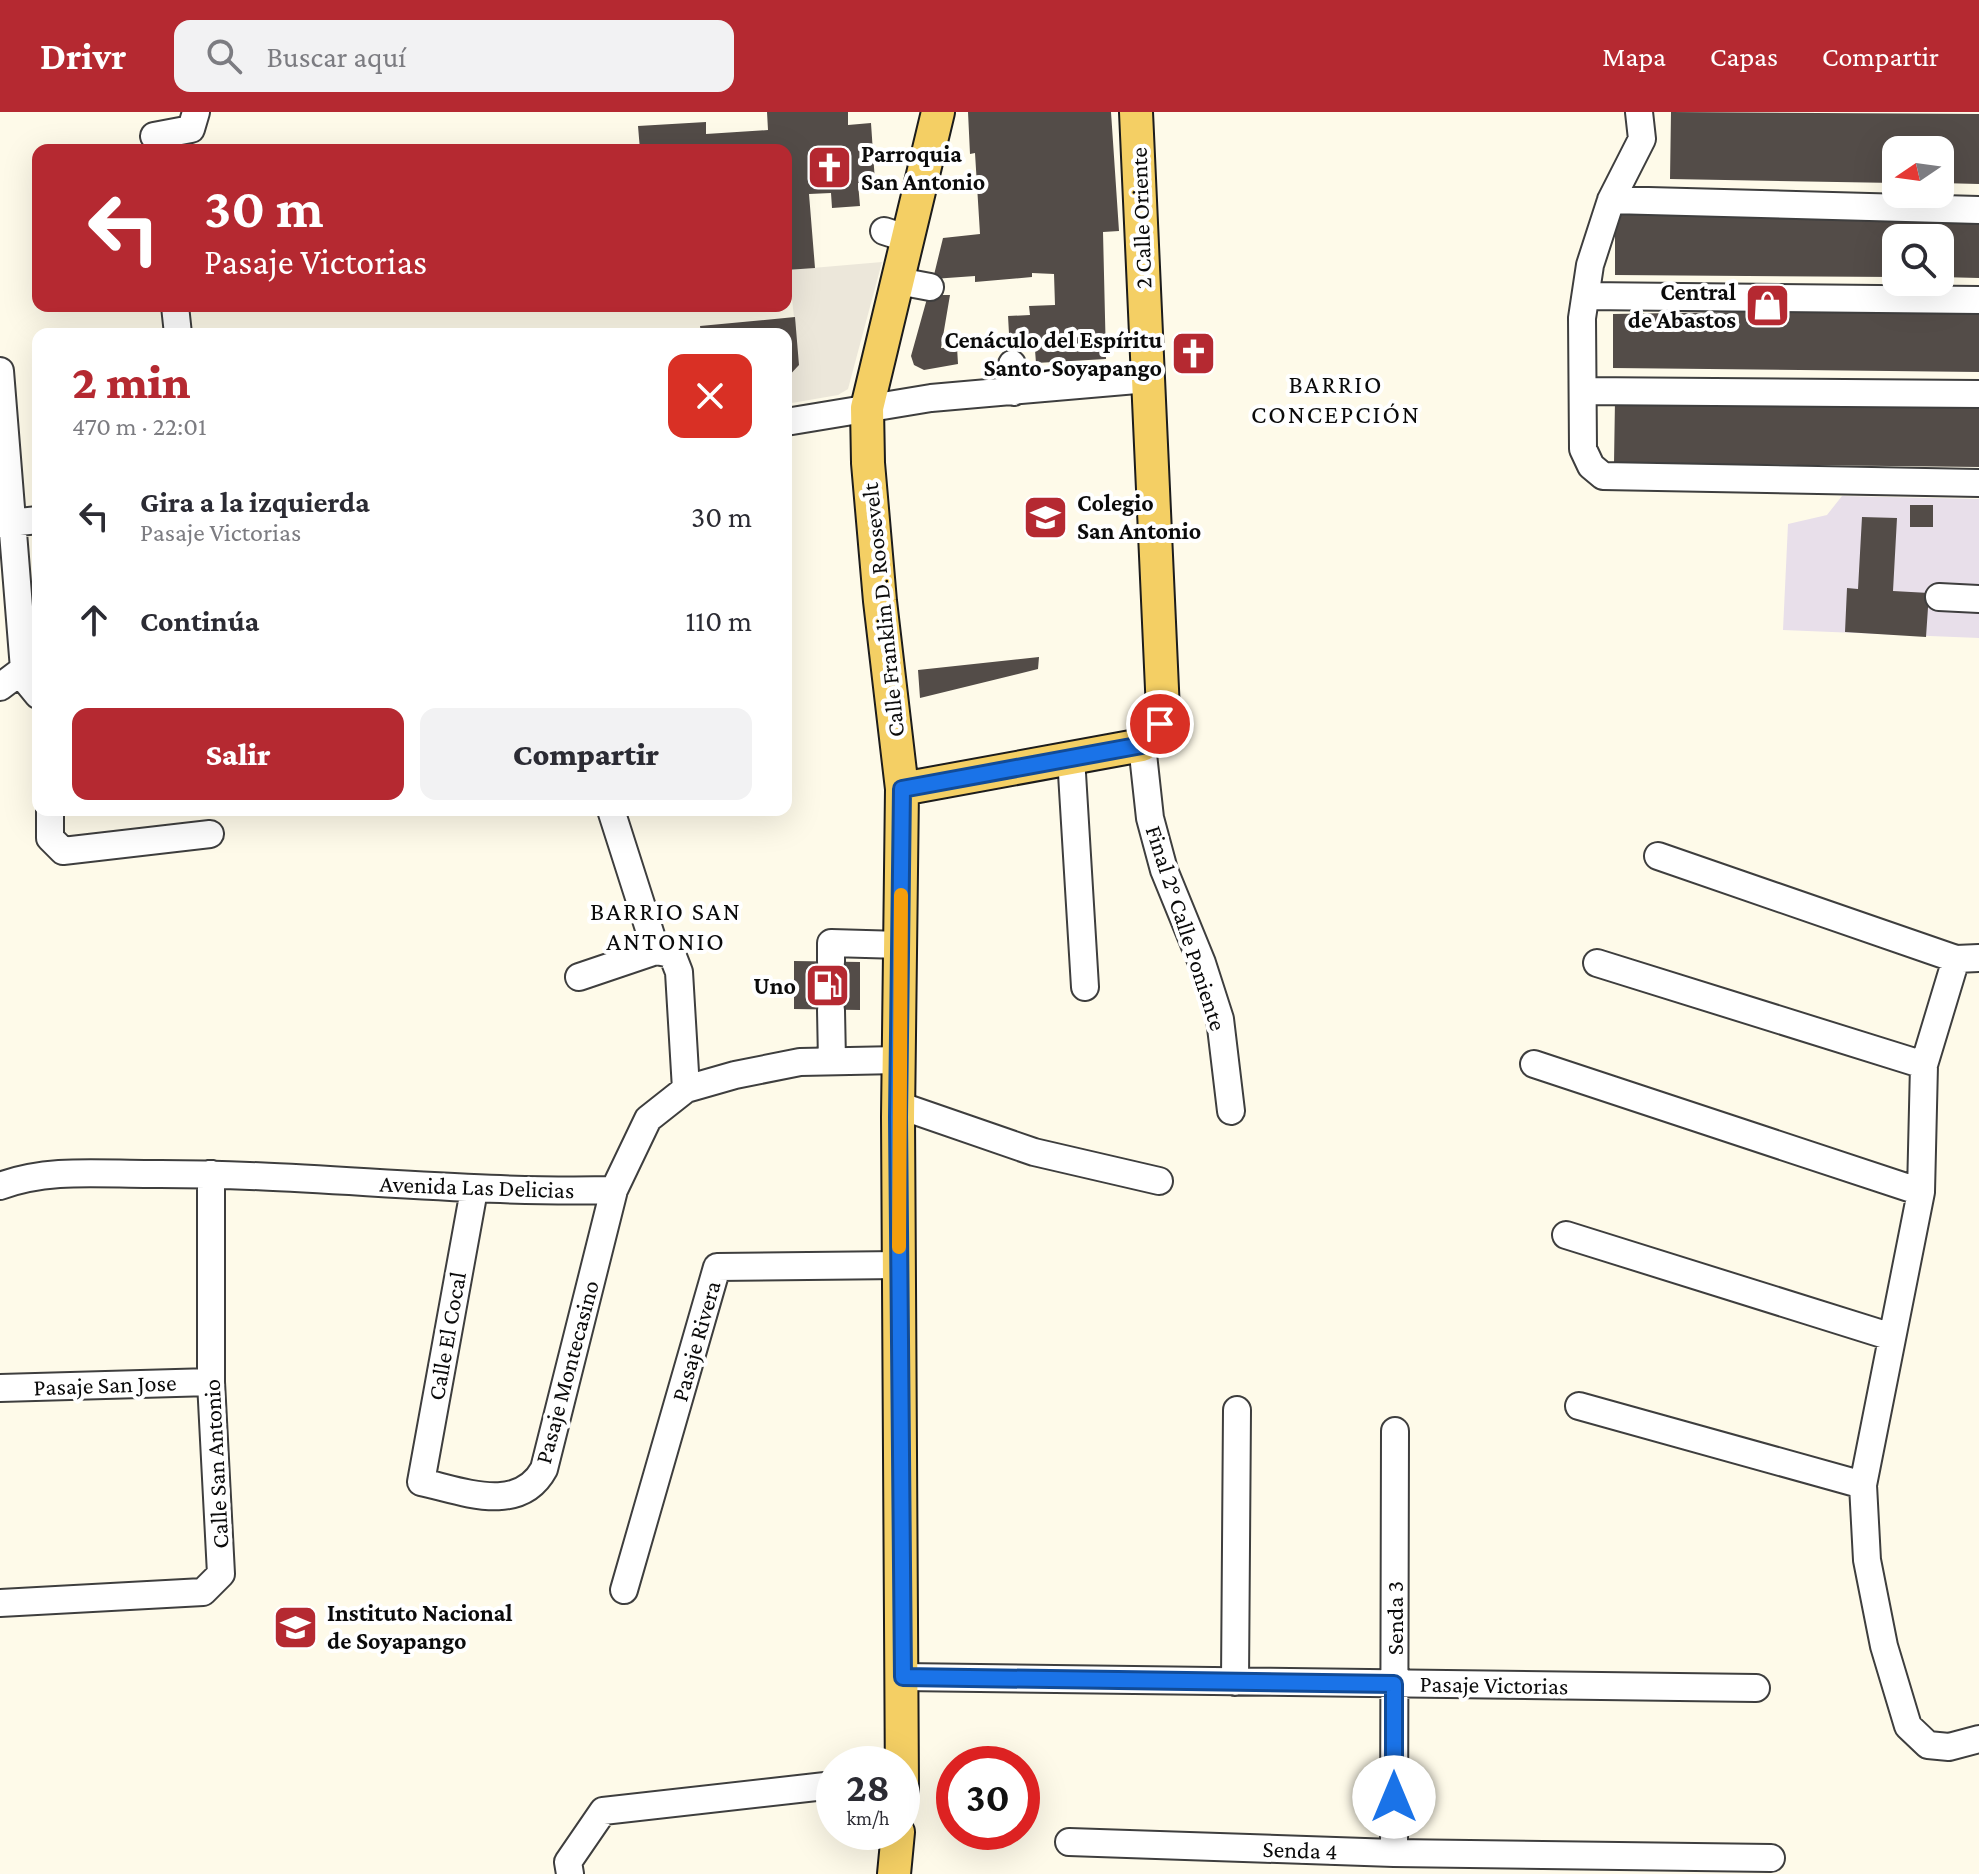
<!DOCTYPE html>
<html lang="es">
<head>
<meta charset="utf-8">
<style>
	:root { --surface:#fff; --page:#f2f2f3; --text:#2b2b33; --muted:#7c7c81; --accent:#b52931 }
	body { margin:0; font-family:"Crimson Pro",serif; background:var(--page); color:var(--text); height:100vh; display:flex; flex-direction:column; font-size:30px; white-space:nowrap }
	* { box-sizing:border-box; margin:0 }
	p { font-size:26px; color:var(--muted) }
	.icon { flex:none; width:44px; height:44px; fill:none; stroke:currentColor; stroke-width:2; stroke-linecap:round; stroke-linejoin:round }
	.map { position:relative; flex:1; overflow:hidden }
	.side { position:absolute; left:32px; top:216px; width:760px; height:488px; display:flex; flex-direction:column; background:var(--surface); border-radius:16px; box-shadow:0 8px 32px #0002 }
	.side>* { flex:none }
	.top-card { position:absolute; left:32px; top:32px; width:760px; height:168px; border-radius:16px; box-shadow:0 8px 32px #0002; background:#b52931; color:#fff; overflow:hidden }
	.needle { width:52px; rotate:257deg }
	.fabs { position:absolute; left:1882px; top:24px; display:grid; gap:16px }
	.fabs a { display:grid; place-items:center; width:72px; height:72px; border-radius:16px; background:var(--surface); box-shadow:0 8px 32px #0002; font-size:40px }
	.speed { position:absolute; left:816px; top:1634px; display:flex; gap:16px; font-size:40px; font-weight:700; text-align:center }
	.speed>* { display:grid; place-content:center; width:104px; height:104px; border-radius:50%; background:var(--surface); box-shadow:0 8px 32px #0002; line-height:1 }
	.speed small { font-size:20px; font-weight:400 }
	.speed .limit { border:12px solid #d22; background:#fff; color:#111 }
	.pin { position:absolute; display:grid; place-items:center; width:68px; height:68px; color:#fff; margin:-34px; border:4px solid #fff; border-radius:50%; box-shadow:0 2px 8px #0007 }
	.me { position:absolute; width:88px; margin:-44px; rotate:0deg; stroke-linejoin:round; filter:drop-shadow(0 0 6px #0008) }
	.turn { display:flex; align-items:center; gap:28px; height:168px; padding:0 40px; font-size:36px }
	.turn .icon { width:104px; height:104px; stroke-width:2.5 }
	.turn b { display:block; font-size:56px; line-height:68px }
	.round { display:grid; place-items:center; flex:none; width:84px; height:84px; border-radius:16px; background:var(--page) }
	.head { display:flex; align-items:center; justify-content:space-between; height:136px; padding:0 40px }
	h1 { font-size:48px; font-weight:800; line-height:60px; color:var(--accent) }
	.button { display:flex; gap:16px; margin-top:auto; padding:16px 40px }
	.button a { flex:1; height:92px; border-radius:16px; background:var(--accent); color:#fff; font-size:32px; font-weight:800; line-height:92px; text-align:center }
	.button a+a { background:var(--page); color:var(--text) }
	ul { padding:0; list-style:none }
	li { display:flex; align-items:center; gap:24px; height:104px; padding:0 40px }
	li div { flex:1 }
	li b { display:block; font-size:30px }
	li em { font-style:normal }
	header { display:flex; align-items:center; gap:48px; box-sizing:border-box; height:112px; padding:0 40px; background:var(--accent); color:#fff }
	header strong { font-size:38px }
	nav { display:flex; gap:44px; margin-inline-start:auto; font-size:28px }
	.search { width:560px; height:72px; background:var(--page); display:flex; align-items:center; gap:20px; box-sizing:border-box; padding:0 28px; border-radius:16px; color:var(--muted); font-size:30px }
	.map>svg:first-child { display:block }
	.industrial { fill:#e8dfea }
	.plaza { fill:#ece7da }
	.building { fill:#534c48 }
	.lines { fill:none; stroke-linecap:round; stroke-linejoin:round }
	.minor-tunnel { stroke:#dad6c8; stroke-width:26; stroke-dasharray:26 13; stroke-linecap:butt }
	.minor-casing { stroke:#3e3e3e; stroke-width:30 }
	.major-casing { stroke:#1c1c1c; stroke-width:36 }
	.minor { stroke:#fff; stroke-width:26 }
	.major { stroke:#f4cf64; stroke-width:32 }
	.route-casing { stroke:#114b97; stroke-width:20 }
	.route { stroke:#1a73e8; stroke-width:14 }
	.slow { stroke:#f59e0b; stroke-width:14 }
	.labels { text-anchor:middle; stroke-width:8; stroke-linejoin:round; paint-order:stroke }
	.poi-label { font-size:24px; font-weight:bold; fill:#0b0b0b; stroke:#fff; text-anchor:start }
	.street-label { font-size:24px; fill:#0b0b0b; stroke:#fff }
	.neighbourhood-label { font-size:26px; letter-spacing:2px; fill:#0b0b0b; stroke:#fff }
</style>
</head>
<body>
<header>
<strong>Drivr</strong>
<div class="search"><svg class="icon" aria-label="search" viewBox="0 0 24 24"><circle cx="10" cy="10" r="6"/><path d="M15 15l6 6"/></svg>Buscar aquí</div>
<nav><a>Mapa</a><a>Capas</a><a>Compartir</a></nav>
</header>
<div class="map">
<svg width="1979" height="1762" viewBox="0 0 1979 1762">
	<rect width="100%" height="100%" fill="#fefae9"/>
	<!-- industrial -->
	<path class="industrial" d="M1842,384L1979,387V526L1783,518L1788,412L1827,403Z"/>
	<!-- plaza -->
	<path class="plaza" d="M882,150L848,277L838,283L786,292V267L799,253L789,158Z"/>
	<!-- building -->
	<path class="building" d="M767,0H848V13L871,11L875,70L858,71L860,94L832,96L831,81L809,82L815,156L786,158V38H640L638,14L706,10V22L768,18Z
		M968,0H1111L1119,119L1103,120L1106,247L1036,251L1035,238L1010,239L1008,204L1030,203L1029,194L1055,193L1054,162L1032,161V165L975,170V164L933,167L943,126L980,122L975,41L970,42Z
		M1671,0L1979,2V72L1940,71V38H1896V71L1670,67Z
		M1615,98L1979,107V166L1940,165V126H1896V165L1615,163Z
		M928,183H950L941,236L957,235L958,252L924,258L914,253L911,244Z
		M1979,196V260L1613,256V202Z
		M795,205L799,253L786,267V222H701L700,214Z
		M1615,288L1979,291V355L1614,351Z
		M1910,393H1933V415H1910Z
		M1862,405L1897,406L1893,479L1929,481L1926,525L1845,520L1847,476L1858,477Z
		M1039,545L1038,557L920,586L918,558Z
		M794,849L860,850V898L794,897Z"/>
	<g class="lines">
		<!-- minor-tunnel -->
		<path class="minor-tunnel" d="M831,850V898"/>
		<defs>
			<path id="minor" d="M1639,0L1642,27L1611,88L1590,153L1582,206L1583,337L1591,354L1603,364L1979,371
				M154,24L191,17L196,0
				M1611,88L1979,98
				M884,119L909,127
				M898,169L930,175
				M1586,184L1979,188
				M175,194L178,222
				M1012,252L1014,280
				M0,259L24,557L0,575
				M1583,279L1979,282
				M786,310L931,286L1148,267
				M0,412L38,408
				M1939,485L1979,487
				M20,561L38,583
				M1142,633L1150,706L1164,758L1202,851L1220,907L1231,999
				M1071,645L1085,875
				M50,698V726L63,739L210,722
				M611,698L656,839
				M1658,744L1956,847
				M1979,846L1956,847L1924,953L1921,1080L1863,1373L1867,1448L1884,1534L1908,1614L1928,1633L1949,1635L1979,1627
				M831,850V831L901,833
				M1597,851L1924,953
				M579,865L656,839L672,842L679,860L686,977
				M831,898L832,949
				M1534,952L1921,1080
				M898,993L1034,1040L1159,1069
				M0,1074C48,1056 100,1062 150,1062C305,1061 459,1082 614,1078
				M474,1078L421,1370C462,1379 519,1403 544,1357L614,1078L648,1007L686,977L735,963L800,950L899,948
				M1566,1123L1892,1225
				M0,1276L211,1270
				M1579,1294L1863,1373
				M624,1478L717,1155L900,1153
				M0,1491L203,1480L221,1462L211,1270V1062
				M903,1565L1756,1576
				M1235,1570L1237,1298
				M1069,1730L1394,1741L1771,1746
				M1394,1741L1395,1319
				M570,1762L568,1750L603,1699L834,1673"/>
			<path id="major" d="M902,677L1142,633L1154,622L1163,599L1136,0
				M902,1678L898,1005L902,677L880,489L868,351L867,296L938,0
				M894,1762L898,1720"/>
		</defs>
		<!-- minor casing -->
		<use href="#minor" class="minor-casing"/>
		<!-- major casing -->
		<use href="#major" class="major-casing"/>
		<!-- minor -->
		<use href="#minor" class="minor"/>
		<!-- major -->
		<use href="#major" class="major"/>
	</g>
	<g class="lines">
		<defs>
			<path id="route" d="M1160,612L1142,633L902,677L898,1005L903,1565L1394,1572V1685"/>
		</defs>
		<!-- route casing -->
		<use href="#route" class="route-casing"/>
		<!-- route -->
		<use href="#route" class="route"/>
		<!-- slow -->
		<path class="slow" d="M899,1135L901,783"/>
	</g>
	<!-- icons -->
	<defs>
		<symbol id="church-square" viewBox="-11 -11 22 22"><rect x="-9" y="-9" width="18" height="18" rx="4" fill="#b52931" stroke="#fff"/><path d="M-1.2-6h2.4v3.5h3.3v2.4h-3.3V6h-2.4V-.1h-3.3v-2.4h3.3Z" fill="#fff"/></symbol>
		<symbol id="shop-square" viewBox="-11 -11 22 22"><rect x="-9" y="-9" width="18" height="18" rx="4" fill="#b52931" stroke="#fff"/><path d="M-5-2.5h2.3a2.7 3.5 0 0 1 5.4 0H5L5.5 6h-11ZM-1.5-2.5h3a1.5 2.3 0 0 0-3 0Z" fill="#fff"/></symbol>
		<symbol id="school-square" viewBox="-11 -11 22 22"><rect x="-9" y="-9" width="18" height="18" rx="4" fill="#b52931" stroke="#fff"/><path d="M0-5L7-2L0 1L-7-2ZM-4 1L0 2.5L4 1V4Q0 6-4 4Z" fill="#fff"/></symbol>
		<symbol id="fuel-square" viewBox="-11 -11 22 22"><rect x="-9" y="-9" width="18" height="18" rx="4" fill="#b52931" stroke="#fff"/><path d="M-5.5-6h7V0h2V4h1.3V-2.5L3-4.5l.8-.8L6-3V5H2.5V1h-1V6h-7ZM-4.2-4.7v3.2H.2V-4.7Z" fill="#fff"/></symbol>
	</defs>
	<g fill-rule="evenodd">
		<use href="#church-square" x="804" y="30" width="51" height="51"/>
		<use href="#shop-square" x="1742" y="168" width="51" height="51"/>
		<use href="#church-square" x="1168" y="216" width="51" height="51"/>
		<use href="#school-square" x="1020" y="380" width="51" height="51"/>
		<use href="#fuel-square" x="802" y="848" width="51" height="51"/>
		<use href="#school-square" x="270" y="1490" width="51" height="51"/>
	</g>
	<g class="labels">
		<!-- poi labels -->
		<g class="poi-label">
			<text x="861" y="50">Parroquia<tspan x="861" dy="28">San Antonio</tspan></text>
			<text x="1736" y="188" text-anchor="end">Central<tspan x="1736" dy="28">de Abastos</tspan></text>
			<text x="1162" y="236" text-anchor="end">Cenáculo del Espíritu<tspan x="1162" dy="28">Santo-Soyapango</tspan></text>
			<text x="1077" y="399">Colegio<tspan x="1077" dy="28">San Antonio</tspan></text>
			<text x="796" y="882" text-anchor="end">Uno</text>
			<text x="327" y="1509">Instituto Nacional<tspan x="327" dy="28">de Soyapango</tspan></text>
		</g>
		<!-- street labels -->
		<g class="street-label">
			<text transform="translate(1141 106) rotate(-92)" y="8">2 Calle Oriente</text>
			<text transform="translate(883 498) rotate(-96)" y="8">Calle Franklin D. Roosevelt</text>
			<text transform="translate(1186 816) rotate(72)" y="8">Final 2° Calle Poniente</text>
			<text transform="translate(477 1075) rotate(2)" y="8">Avenida Las Delicias</text>
			<text transform="translate(447 1224) rotate(-80)" y="8">Calle El Cocal</text>
			<text transform="translate(696 1229) rotate(-74)" y="8">Pasaje Rivera</text>
			<text transform="translate(567 1260) rotate(-75)" y="8">Pasaje Montecasino</text>
			<text transform="translate(105 1273) rotate(-2)" y="8">Pasaje San Jose</text>
			<text transform="translate(216 1352) rotate(-93)" y="8">Calle San Antonio</text>
			<text transform="translate(1395 1506) rotate(-90)" y="8">Senda 3</text>
			<text transform="translate(1494 1573) rotate(1)" y="8">Pasaje Victorias</text>
			<text transform="translate(1300 1738) rotate(2)" y="8">Senda 4</text>
		</g>
		<!-- neighbourhood labels -->
		<g class="neighbourhood-label">
			<text x="1336" y="281">BARRIO<tspan x="1336" dy="30">CONCEPCIÓN</tspan></text>
			<text x="666" y="808">BARRIO SAN<tspan x="666" dy="30">ANTONIO</tspan></text>
		</g>
	</g>
</svg>
<div class="fabs">
<a><svg class="needle" viewBox="-14 -14 28 28"><path d="M0-13l5 13h-10z" fill="#e53935"/><path d="M0 13l5-13h-10z" fill="#7c7c81"/></svg></a>
<a><svg class="icon" aria-label="search" viewBox="0 0 24 24"><circle cx="10" cy="10" r="6"/><path d="M15 15l6 6"/></svg></a>
</div>
<div class="speed"><div>28<small>km/h</small></div><div class="limit">30</div></div>
<div class="pin" style="left:1160px;top:612px;background:#d93025"><svg class="icon" aria-label="arrive" viewBox="0 0 24 24"><path d="M6 21V4h12l-3 4 3 4H6"/></svg></div>
<svg class="me" style="left:1394px;top:1685px" viewBox="-20 -20 40 40"><circle r="19" fill="#fff"/><path d="M0-13L10 11 0 6-10 11z" fill="#1a73e8"/></svg>
<div class="top-card">
<div class="turn"><svg class="icon" aria-label="left" viewBox="0 0 24 24"><path d="M17 20v-9H6M10 6l-5 5 5 5"/></svg><div><b>30 m</b>Pasaje Victorias</div></div>
</div>
<section class="side">
<div class="head"><div><h1>2 min</h1><p>470 m · 22:01</p></div><a class="round" style="background:#d93025;color:#fff"><svg class="icon" aria-label="close" viewBox="0 0 24 24"><path d="M6 6l12 12M18 6L6 18"/></svg></a></div>
<ul>
<li><svg class="icon" aria-label="left" viewBox="0 0 24 24"><path d="M17 20v-9H6M10 6l-5 5 5 5"/></svg><div><b>Gira a la izquierda</b><p>Pasaje Victorias</p></div><em>30 m</em></li>
<li><svg class="icon" aria-label="ahead" viewBox="0 0 24 24"><path d="M12 20V5M6 11l6-6 6 6"/></svg><div><b>Continúa</b></div><em>110 m</em></li>
</ul>
<div class="button"><a>Salir</a><a>Compartir</a></div>
</section>
</div>
</body>
</html>
